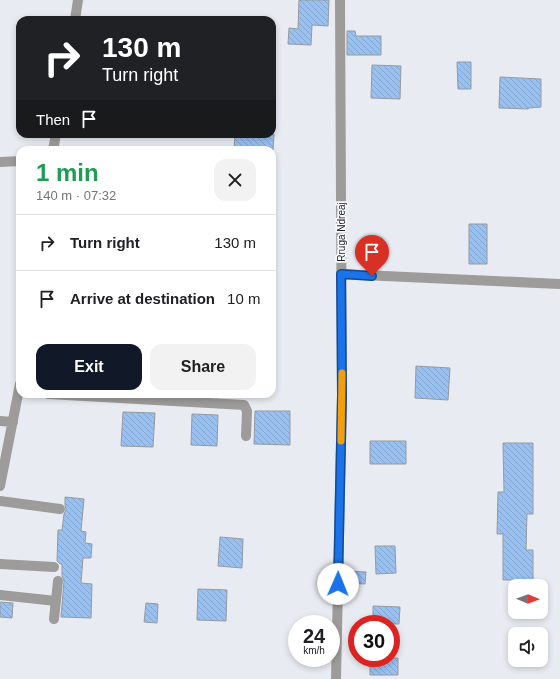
<!DOCTYPE html>
<html lang="en">
<head>
<meta charset="utf-8">
<style>
	:root { --surface:#fff; --page:#f2f2f2; --text:#202124; --muted:#757577; --line:#e0e0e0; --accent:#111827 }
	body { margin:0; font-family:Helvetica,sans-serif; background:var(--page); color:var(--text); height:100vh; display:flex; flex-direction:column; font-size:15px; white-space:nowrap }
	* { box-sizing:border-box; margin:0 }
	p { font-size:13px; color:var(--muted) }
	.icon { flex:none; width:22px; height:22px; fill:none; stroke:currentColor; stroke-width:2; stroke-linecap:round; stroke-linejoin:round }
	.map { position:relative; flex:1; overflow:hidden }
	.sheet { position:absolute; left:16px; top:146px; width:260px; height:252px; display:flex; flex-direction:column; background:var(--surface); border-radius:12px; box-shadow:0 2px 6px #0003 }
	.sheet>* { flex:none }
	.top-card { position:absolute; left:16px; top:16px; width:260px; height:122px; border-radius:12px; box-shadow:0 2px 6px #0003; background:#202124; color:#fff; overflow:hidden }
	.needle { width:26px; rotate:91deg }
	.controls { position:absolute; left:508px; top:579px; display:grid; gap:8px }
	.controls a { display:grid; place-items:center; width:40px; height:40px; border-radius:8px; background:var(--surface); box-shadow:0 2px 6px #0003; font-size:20px }
	.speed { position:absolute; left:288px; top:615px; display:flex; gap:8px; font-size:20px; font-weight:700; text-align:center }
	.speed>* { display:grid; place-content:center; width:52px; height:52px; border-radius:50%; background:var(--surface); box-shadow:0 2px 6px #0003; line-height:1 }
	.speed small { font-size:10px; font-weight:400 }
	.speed .limit { border:6px solid #d22; background:#fff; color:#111 }
	.pin { position:absolute; display:grid; place-items:center; width:34px; height:34px; color:#fff; margin:-41px -17px; border-radius:50% 50% 50% 0; rotate:-45deg; box-shadow:0 0 4px #0007 }
	.pin .icon { rotate:45deg }
	.me { position:absolute; width:44px; margin:-22px; rotate:1deg; stroke-linejoin:round; filter:drop-shadow(0 0 3px #0008) }
	.turn { display:flex; align-items:center; gap:14px; height:84px; padding:0 20px; font-size:18px }
	.turn .icon { width:52px; height:52px; stroke-width:2.5 }
	.turn b { display:block; font-size:28px; line-height:34px }
	.then { display:flex; align-items:center; height:38px; padding:0 20px; background:#0003; gap:8px; font-size:15px }
	.round { display:grid; place-items:center; flex:none; width:42px; height:42px; border-radius:12px; background:var(--page) }
	.headline { display:flex; align-items:center; justify-content:space-between; height:68px; padding:0 20px }
	h1 { font-size:24px; font-weight:700; line-height:30px; color:#1e9e55 }
	.cta { display:flex; gap:8px; margin-top:auto; padding:8px 20px }
	.cta a { flex:1; height:46px; border-radius:12px; background:var(--accent); color:#fff; font-size:16px; font-weight:700; line-height:46px; text-align:center }
	.cta a+a { background:var(--page); color:var(--text) }
	ul { padding:0; list-style:none }
	li { display:flex; align-items:center; gap:12px; height:56px; padding:0 20px; border-top:1px solid var(--line) }
	li div { flex:1 }
	li b { display:block; font-size:15px }
	li em { font-style:normal }
	.map>svg:first-child { display:block }
	.building { fill:url(#building-back-hatch); stroke:#959a9f }
	.lines { fill:none; stroke-linecap:round; stroke-linejoin:round }
	.minor { stroke:#9e9c9a; stroke-width:10 }
	.route-casing { stroke:#114b97; stroke-width:10 }
	.route { stroke:#1a73e8; stroke-width:7 }
	.slow { stroke:#f59e0b; stroke-width:7 }
	.labels { text-anchor:middle; stroke-width:3.5; stroke-linejoin:round; paint-order:stroke }
	.street-label { font-size:10px; fill:#202224; stroke:#f6fafe }
</style>
</head>
<body>
<div class="map">
<svg width="560" height="679" viewBox="0 0 560 679">
	<defs>
		<pattern id="building-back-hatch" width="6" height="6" patternUnits="userSpaceOnUse"><rect width="6" height="6" fill="#98c0f1"/><path d="M-1 5l2 2M0 0l6 6M5-1l2 2" fill="none" stroke="#83a5ce"/></pattern>
	</defs>
	<rect width="100%" height="100%" fill="#e8ecf2"/>
	<!-- building -->
	<path class="building" d="M299,0H329L328,26L312,25L311,45L288,44L289,28L298,29Z
		M347,31H355L356,36H381V55H347Z
		M457,62H471V89H458Z
		M372,65L401,66L400,99L371,98Z
		M500,77L541,79V107L529,108L528,109L499,108Z
		M235,134H274L273,150H234Z
		M469,224H487V264H469Z
		M416,366L450,368L448,400L415,398Z
		M255,411H290V445L254,444Z
		M123,412L155,413L153,447L121,446Z
		M192,414L218,415L217,446L191,445Z
		M370,441H406V464H370Z
		M503,443H533V514H527L526,550H533V580H503V534H497L498,492H504Z
		M65,497L84,499L81,531L86,532L85,543L92,544L91,558H83L81,583L92,584L91,618L61,617L64,581L62,576V564H60L57,561L58,530H62L64,514L66,510L65,505Z
		M220,537L243,539L242,568L218,566Z
		M375,546H395L396,573L376,574Z
		M345,571L366,572L365,584L345,583Z
		M198,589L227,590L226,621L197,620Z
		M0,602L13,603L12,618L0,617Z
		M146,603L158,604L157,623L144,622Z
		M373,606L400,607L399,624H373Z
		M370,658H398V675H370Z"/>
	<g class="lines">
		<!-- minor -->
		<path class="minor" d="M75,20L78,0
			M53,150L56,134
			M0,162L20,161
			M341,274L560,284
			M48,394L244,405L247,411L246,436
			M0,421L13,422
			M0,486L20,384
			M0,501L60,509
			M0,564L54,567
			M0,595L56,601
			M54,619L58,581
			M336,679L342,395L340,0"/>
	</g>
	<g class="lines">
		<defs>
			<path id="route" d="M338,584L342,395L341,274L372,276"/>
		</defs>
		<!-- route casing -->
		<use href="#route" class="route-casing"/>
		<!-- route -->
		<use href="#route" class="route"/>
		<!-- slow -->
		<path class="slow" d="M341,441L342,373"/>
	</g>
	<g class="labels">
		<!-- street labels -->
		<g class="street-label">
			<text transform="translate(341 232) rotate(-90)" y="4">Rruga Ndreaj</text>
		</g>
	</g>
</svg>
<div class="controls">
<a><svg class="needle" viewBox="-14 -14 28 28"><path d="M0-13l5 13h-10z" fill="#e53935"/><path d="M0 13l5-13h-10z" fill="#757577"/></svg></a>
<a><svg class="icon" aria-label="sound" viewBox="0 0 24 24"><path d="M4 9h4l5-4v14l-5-4H4zM17 9q2 3 0 6"/></svg></a>
</div>
<div class="speed"><div>24<small>km/h</small></div><div class="limit">30</div></div>
<div class="pin" style="left:372px;top:276px;background:#d93025"><svg class="icon" aria-label="arrive" viewBox="0 0 24 24"><path d="M6 21V4h12l-3 4 3 4H6"/></svg></div>
<svg class="me" style="left:338px;top:584px" viewBox="-20 -20 40 40"><circle r="19" fill="#fff"/><path d="M0-13L10 11 0 6-10 11z" fill="#1a73e8"/></svg>
<div class="top-card">
<div class="turn"><svg class="icon" aria-label="right" viewBox="0 0 24 24"><path d="M7 20v-9h11M14 6l5 5-5 5"/></svg><div><b>130 m</b>Turn right</div></div>
<div class="then">Then<svg class="icon" aria-label="arrive" viewBox="0 0 24 24"><path d="M6 21V4h12l-3 4 3 4H6"/></svg></div>
</div>
<section class="sheet">
<div class="headline"><div><h1>1 min</h1><p>140 m · 07:32</p></div><a class="round"><svg class="icon" aria-label="close" viewBox="0 0 24 24"><path d="M6 6l12 12M18 6L6 18"/></svg></a></div>
<ul>
<li><svg class="icon" aria-label="right" viewBox="0 0 24 24"><path d="M7 20v-9h11M14 6l5 5-5 5"/></svg><div><b>Turn right</b></div><em>130 m</em></li>
<li><svg class="icon" aria-label="arrive" viewBox="0 0 24 24"><path d="M6 21V4h12l-3 4 3 4H6"/></svg><div><b>Arrive at destination</b></div><em>10 m</em></li>
</ul>
<div class="cta"><a>Exit</a><a>Share</a></div>
</section>
</div>
</body>
</html>
